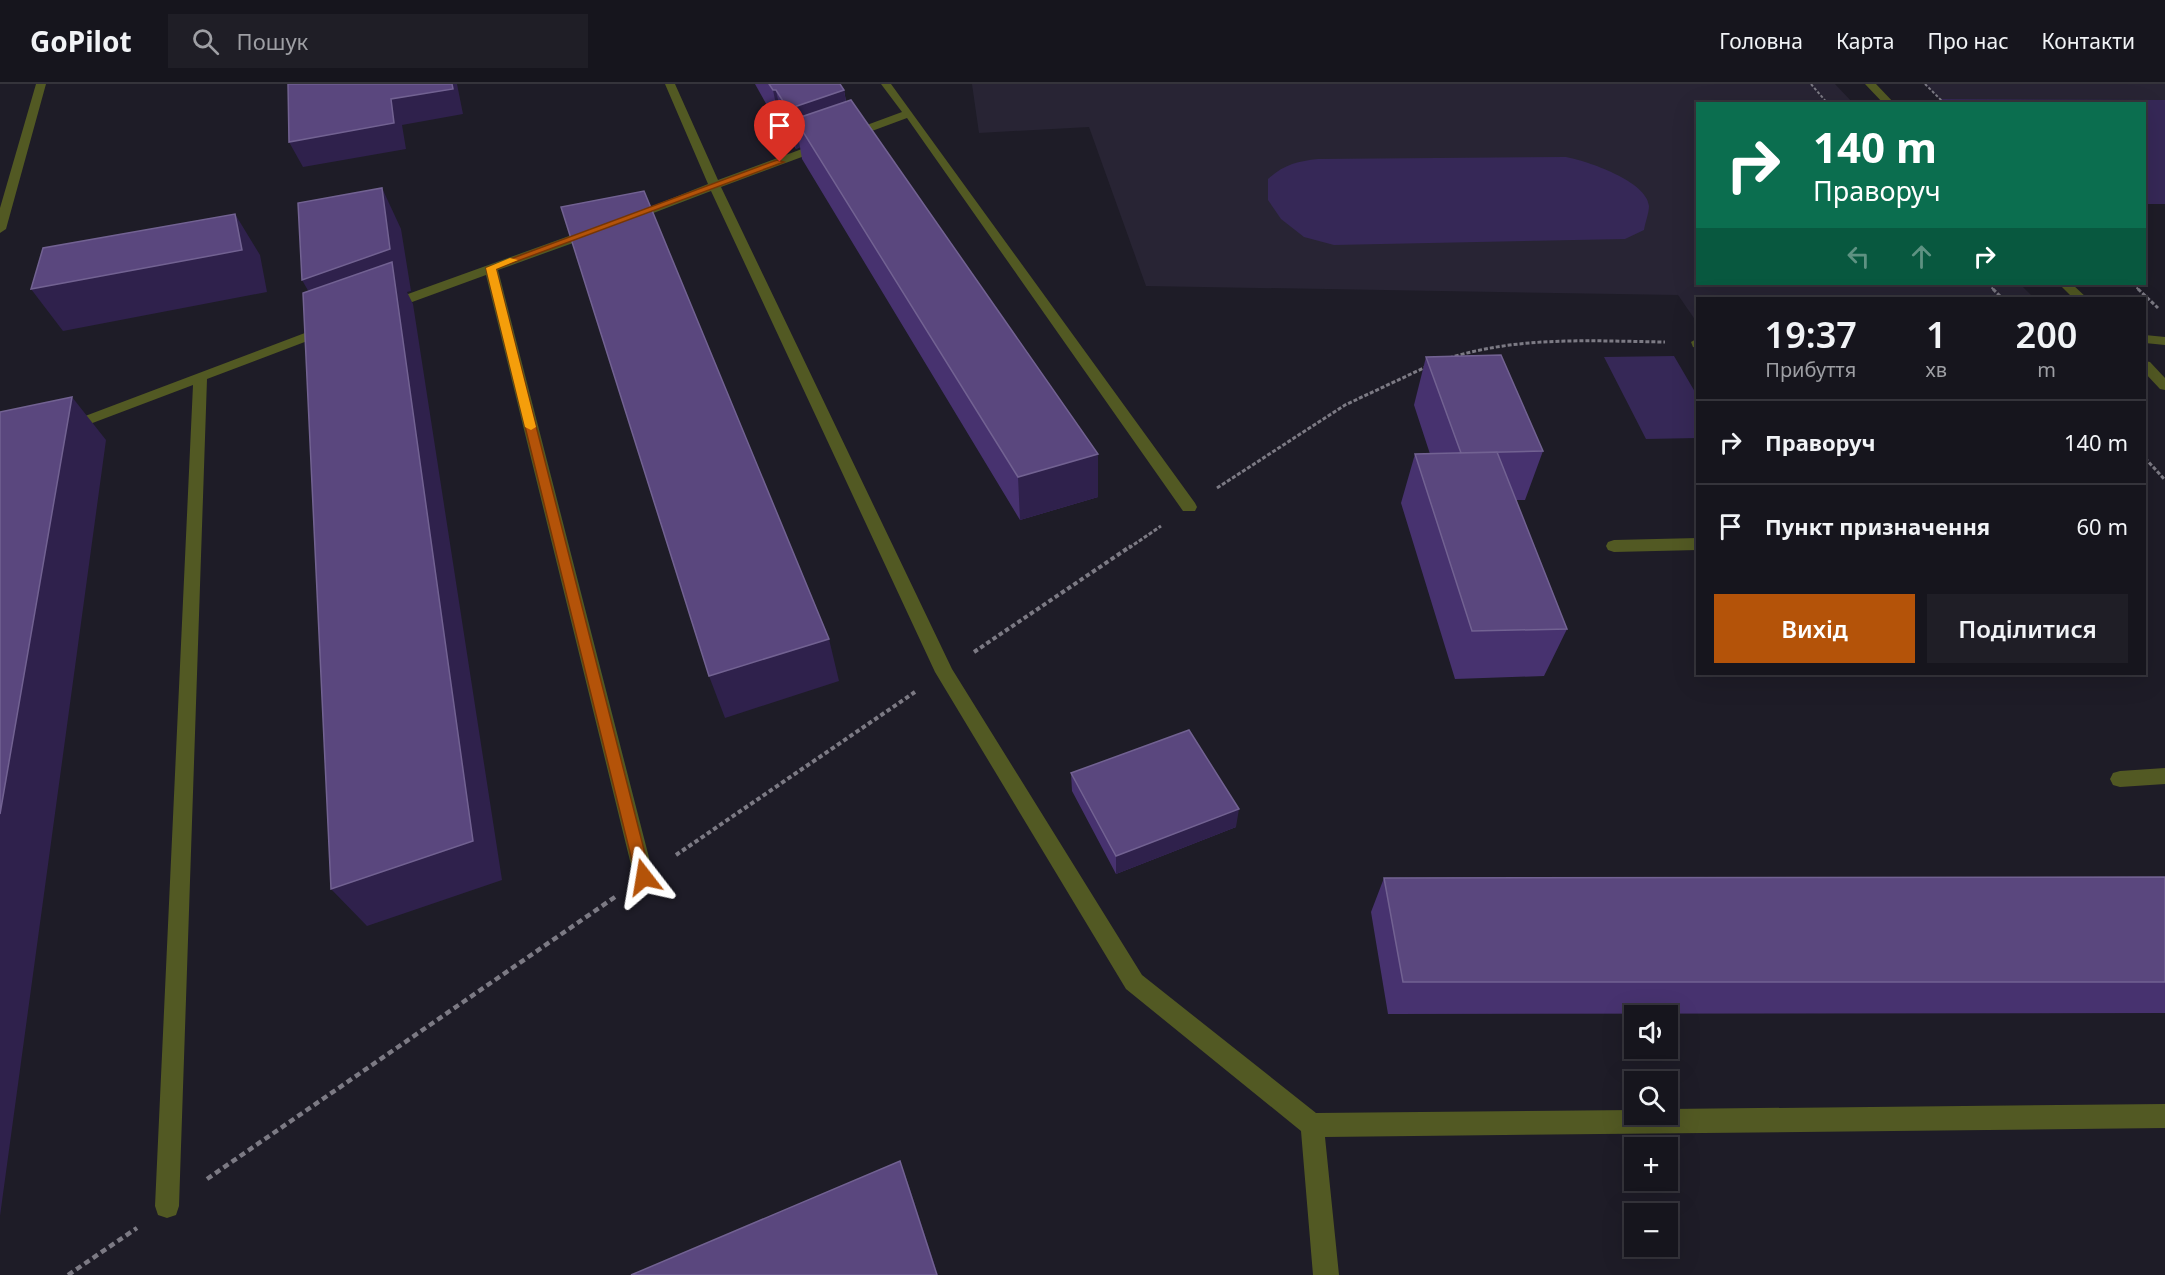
<!DOCTYPE html>
<html lang="uk">
<head>
<meta charset="utf-8">
<style>
	:root { --surface:#16151d; --page:#1f1e26; --text:#f1f3f6; --muted:#9e9fa4; --line:#35343b; --accent:#b45309 }
	body { margin:0; font-family:"Noto Sans",sans-serif; background:var(--page); color:var(--text); height:100vh; display:flex; flex-direction:column; font-size:22px; white-space:nowrap }
	* { box-sizing:border-box; margin:0 }
	p { font-size:20px; color:var(--muted) }
	.icon { flex:none; width:33px; height:33px; fill:none; stroke:currentColor; stroke-width:2; stroke-linecap:round; stroke-linejoin:round }
	.map { position:relative; flex:1; overflow:hidden }
	.sheet { position:absolute; left:1696px; top:213px; width:450px; height:378px; display:flex; flex-direction:column; background:var(--surface); border-radius:0px; box-shadow:0 6px 24px #0002,0 0 0 2px var(--line) }
	.sheet>* { flex:none }
	.guide { position:absolute; left:1696px; top:18px; width:450px; height:183px; border-radius:0px; box-shadow:0 6px 24px #0002,0 0 0 2px var(--line); background:#0b6e4f; color:#fff; overflow:hidden }
	.buttons { position:absolute; left:1624px; top:921px; display:grid; gap:12px }
	.buttons a { display:grid; place-items:center; width:54px; height:54px; border-radius:0px; background:var(--surface); box-shadow:0 6px 24px #0002,0 0 0 2px var(--line); font-size:30px }
	.pin { position:absolute; display:grid; place-items:center; width:51px; height:51px; color:#fff; margin:-62px -26px; border-radius:50% 50% 50% 0; rotate:-45deg; box-shadow:0 0 6px #0007 }
	.pin .icon { rotate:45deg }
	.me { position:absolute; width:66px; margin:-33px; rotate:346deg; stroke-linejoin:round; filter:drop-shadow(0 0 4px #0008) }
	.turn { display:flex; align-items:center; gap:21px; height:126px; padding:0 18px; font-size:27px }
	.turn .icon { width:78px; height:78px; stroke-width:2.5 }
	.turn b { display:block; font-size:42px; line-height:51px }
	.lanes { display:flex; align-items:center; height:57px; padding:0 18px; background:#0003; justify-content:center; gap:30px; direction:ltr }
	.lanes .off { opacity:.35 }
	.eta { display:flex; justify-content:space-evenly; align-items:center; height:102px; text-align:center }
	.eta b { font-size:36px; font-weight:600; line-height:42px }
	.primary-button { display:flex; gap:12px; margin-top:auto; padding:12px 18px }
	.primary-button a { flex:1; height:69px; border-radius:0px; background:var(--accent); color:#fff; font-size:24px; font-weight:600; line-height:69px; text-align:center }
	.primary-button a+a { background:var(--page); color:var(--text) }
	ul { padding:0; list-style:none }
	li { display:flex; align-items:center; gap:18px; height:84px; padding:0 18px; border-top:2px solid var(--line) }
	li div { flex:1 }
	li b { display:block; font-size:22px }
	li em { font-style:normal }
	header { display:flex; align-items:center; gap:36px; box-sizing:border-box; height:84px; padding:0 30px; background:var(--surface); border-bottom:2px solid var(--line) }
	header strong { font-size:28px }
	nav { display:flex; gap:33px; margin-inline-start:auto; font-size:21px }
	.search { width:420px; height:54px; background:var(--page); display:flex; align-items:center; gap:15px; box-sizing:border-box; padding:0 21px; border-radius:0px; color:var(--muted); font-size:22px }
	.map>svg:first-child { display:block }
	.built { fill:#282434 }
	.green { fill:#362857 }
	.lines { fill:none; stroke-linecap:round; stroke-linejoin:round }
	.path-far3 { stroke:#7c7a84; stroke-width:2; stroke-dasharray:3 2; stroke-linecap:butt }
	.path-far2 { stroke:#7c7a84; stroke-width:3; stroke-dasharray:4 2; stroke-linecap:butt }
	.path-far1 { stroke:#7c7a84; stroke-width:4; stroke-dasharray:4.5 3; stroke-linecap:butt }
	.path { stroke:#7c7a84; stroke-width:4.5; stroke-dasharray:6 4; stroke-linecap:butt }
	.service { fill:#525923; fill-rule:evenodd }
	.tertiary { fill:#525923; fill-rule:evenodd }
	.wall { fill:#47326f }
	.shaded-wall { fill:#2f214c }
	.building { fill:#5a477e; stroke:#726292; stroke-width:1.5 }
	.route { fill:#b45309; stroke:#753606; stroke-width:1.5 }
	.slow { fill:#f59e0b }
</style>
</head>
<body>
<header>
<strong>GoPilot</strong>
<div class="search"><svg class="icon" aria-label="search" viewBox="0 0 24 24"><circle cx="10" cy="10" r="6"/><path d="M15 15l6 6"/></svg>Пошук</div>
<nav><a>Головна</a><a>Карта</a><a>Про нас</a><a>Контакти</a></nav>
</header>
<div class="map">
<svg width="2165" height="1191" viewBox="0 0 2165 1191">
	<rect width="100%" height="100%" fill="#1e1c27"/>
	<!-- built -->
	<path class="built" d="M972,0H1835L1853,19L1698,20V200H2020L2034,214H1698V240L1678,211L1146,202L1089,43L979,49Z
		M1924,0H2165V120H2145V20L1944,19Z"/>
	<!-- green -->
	<path class="green" d="M1940,15L2165,16V120H2145V20H1944Z
		M1566,73C1587,77 1647,97 1649,122C1649,129 1645,139 1644,146L1625,155L1334,161L1304,153L1281,135L1268,116V95C1283,81 1298,77 1318,75Z
		M1674,272L1698,313V354L1646,355L1604,273Z"/>
	<g class="lines">
		<!-- path-far3 -->
		<path class="path-far3" d="M1811,0L1828,20
			M1925,0L1945,20
			M1988,200L1994,206
			M2133,200L2139,206"/>
		<!-- path-far2 -->
		<path class="path-far2" d="M1993,205L2002,214
			M2138,205L2158,224
			M1449,274C1520,252 1592,257 1665,258
			M2145,374L2165,396
			M1217,404L1345,321L1428,282
			M1129,464L1161,442"/>
		<!-- path-far1 -->
		<path class="path-far1" d="M974,568L1131,462
			M676,771L915,608"/>
		<!-- path -->
		<path class="path" d="M207,1095L615,813
			M68,1191L137,1144"/>
		<!-- service -->
		<path class="service" d="M36,0H46L6,145L0,149V124Z
			M665,0H675L718,96L902,28L881,0H891L1195,419L1197,423L1195,427H1183L907,34L721,103L952,585L1142,891L1316,1029L1635,1026V1030H1668V1025L2165,1020V1044L1325,1053L1339,1191H1313L1301,1047L1126,905L935,588L711,107L635,136H627L625,133L708,100Z
			M594,143L600,147L598,150L498,186L654,793L651,799L644,802L637,799L634,793L486,191L393,225H383L381,222L383,219Z
			M326,241L331,242L333,245L331,248L207,295L179,1122L176,1131L167,1134L158,1131L155,1122L193,301L74,346H64L62,343L64,340Z
			M2145,251L2165,253V261L2145,259Z
			M1698,254V264L1693,263L1691,258Z
			M1698,454V466L1614,468L1608,466L1606,462L1608,458L1614,456Z
			M2165,684V700L2120,703L2113,701L2110,695L2113,689L2120,687Z"/>
		<!-- tertiary -->
		<path class="tertiary" d="M1865,0H1876L1895,20H1884Z
			M2059,200H2072L2087,214H2073Z
			M2145,277L2150,278L2165,294V306L2160,305L2145,289Z"/>
	</g>
	<!-- wall -->
	<path class="wall" d="M755,0H840L844,6L846,17L1098,413L1020,436L802,75L800,63L796,65L784,45L781,46Z
		M1426,273L1543,367L1525,416H1516L1567,545L1544,592L1455,595L1401,419L1415,370H1430L1414,321Z
		M1960,590H2051L2050,591L1963,593Z
		M1071,689L1236,743L1116,790L1072,707Z
		M2165,793V929L1388,930L1371,828L1384,794Z"/>
	<!-- shaded-wall -->
	<path class="shaded-wall" d="M452,0H457L463,30L402,41L406,65L303,83L289,58L391,15Z
		M773,6H776L784,45L781,46Z
		M844,6L850,45L795,35L800,63L796,65L788,25Z
		M382,104L401,145L411,207L407,208L413,220L502,796L367,842L331,805L326,238L302,196Z
		M235,130L260,171L267,208L63,247L31,205Z
		M72,313L106,356L0,1132V730Z
		M1098,370V413L1020,436L1018,393Z
		M829,555L839,597L725,634L709,592Z
		M1239,725L1236,743L1116,790V772Z
		M900,1077L910,1105L938,1191H937Z"/>
	<!-- building -->
	<path class="building" d="M288,0H452L453,5L391,15L394,39L289,58Z
		M769,0H840L844,6L788,25L776,6H773Z
		M851,16L1098,370L1018,393L795,35Z
		M382,104L390,165L302,196L298,119Z
		M644,107L829,555L709,592L561,123Z
		M235,130L242,166L31,205L43,164Z
		M392,178L473,757L331,805L303,209Z
		M1501,271L1543,367L1461,369L1426,273Z
		M72,313L0,730V328Z
		M1497,368L1567,545L1472,547L1415,370Z
		M1189,646L1239,725L1116,772L1071,689Z
		M2165,793V898H1403L1384,794Z
		M900,1077L937,1191H631Z"/>
	<!-- route -->
	<path class="route" d="M777,76L784,78L496,185L651,793L649,798L644,800L638,798L636,793L486,184Z"/>
	<!-- slow -->
	<path class="slow" d="M510,174L518,176L496,185L536,343L531,346L525,343L486,184Z"/>
</svg>
<div class="buttons">
<a><svg class="icon" aria-label="sound" viewBox="0 0 24 24"><path d="M4 9h4l5-4v14l-5-4H4zM17 9q2 3 0 6"/></svg></a>
<a><svg class="icon" aria-label="search" viewBox="0 0 24 24"><circle cx="10" cy="10" r="6"/><path d="M15 15l6 6"/></svg></a>
<a>+</a>
<a>−</a>
</div>
<div class="pin" style="left:780px;top:78px;background:#d93025"><svg class="icon" aria-label="arrive" viewBox="0 0 24 24"><path d="M6 21V4h12l-3 4 3 4H6"/></svg></div>
<svg class="me" style="left:644px;top:793px" viewBox="-20 -20 40 40"><path d="M0-17L14 15 0 8-14 15z" fill="#b45309" stroke="#fff" stroke-width="4"/></svg>
<div class="guide">
<div class="turn"><svg class="icon" aria-label="right" viewBox="0 0 24 24"><path d="M7 20v-9h11M14 6l5 5-5 5"/></svg><div><b>140 m</b>Праворуч</div></div>
<div class="lanes"><svg class="icon off" aria-label="left" viewBox="0 0 24 24"><path d="M17 20v-9H6M10 6l-5 5 5 5"/></svg><svg class="icon off" aria-label="ahead" viewBox="0 0 24 24"><path d="M12 20V5M6 11l6-6 6 6"/></svg><svg class="icon" aria-label="right" viewBox="0 0 24 24"><path d="M7 20v-9h11M14 6l5 5-5 5"/></svg></div>
</div>
<section class="sheet">
<div class="eta">
<div><b>19:37</b><p>Прибуття</p></div>
<div><b>1</b><p>хв</p></div>
<div><b>200</b><p>m</p></div>
</div>
<ul>
<li><svg class="icon" aria-label="right" viewBox="0 0 24 24"><path d="M7 20v-9h11M14 6l5 5-5 5"/></svg><div><b>Праворуч</b></div><em>140 m</em></li>
<li><svg class="icon" aria-label="arrive" viewBox="0 0 24 24"><path d="M6 21V4h12l-3 4 3 4H6"/></svg><div><b>Пункт призначення</b></div><em>60 m</em></li>
</ul>
<div class="primary-button"><a>Вихід</a><a>Поділитися</a></div>
</section>
</div>
</body>
</html>
